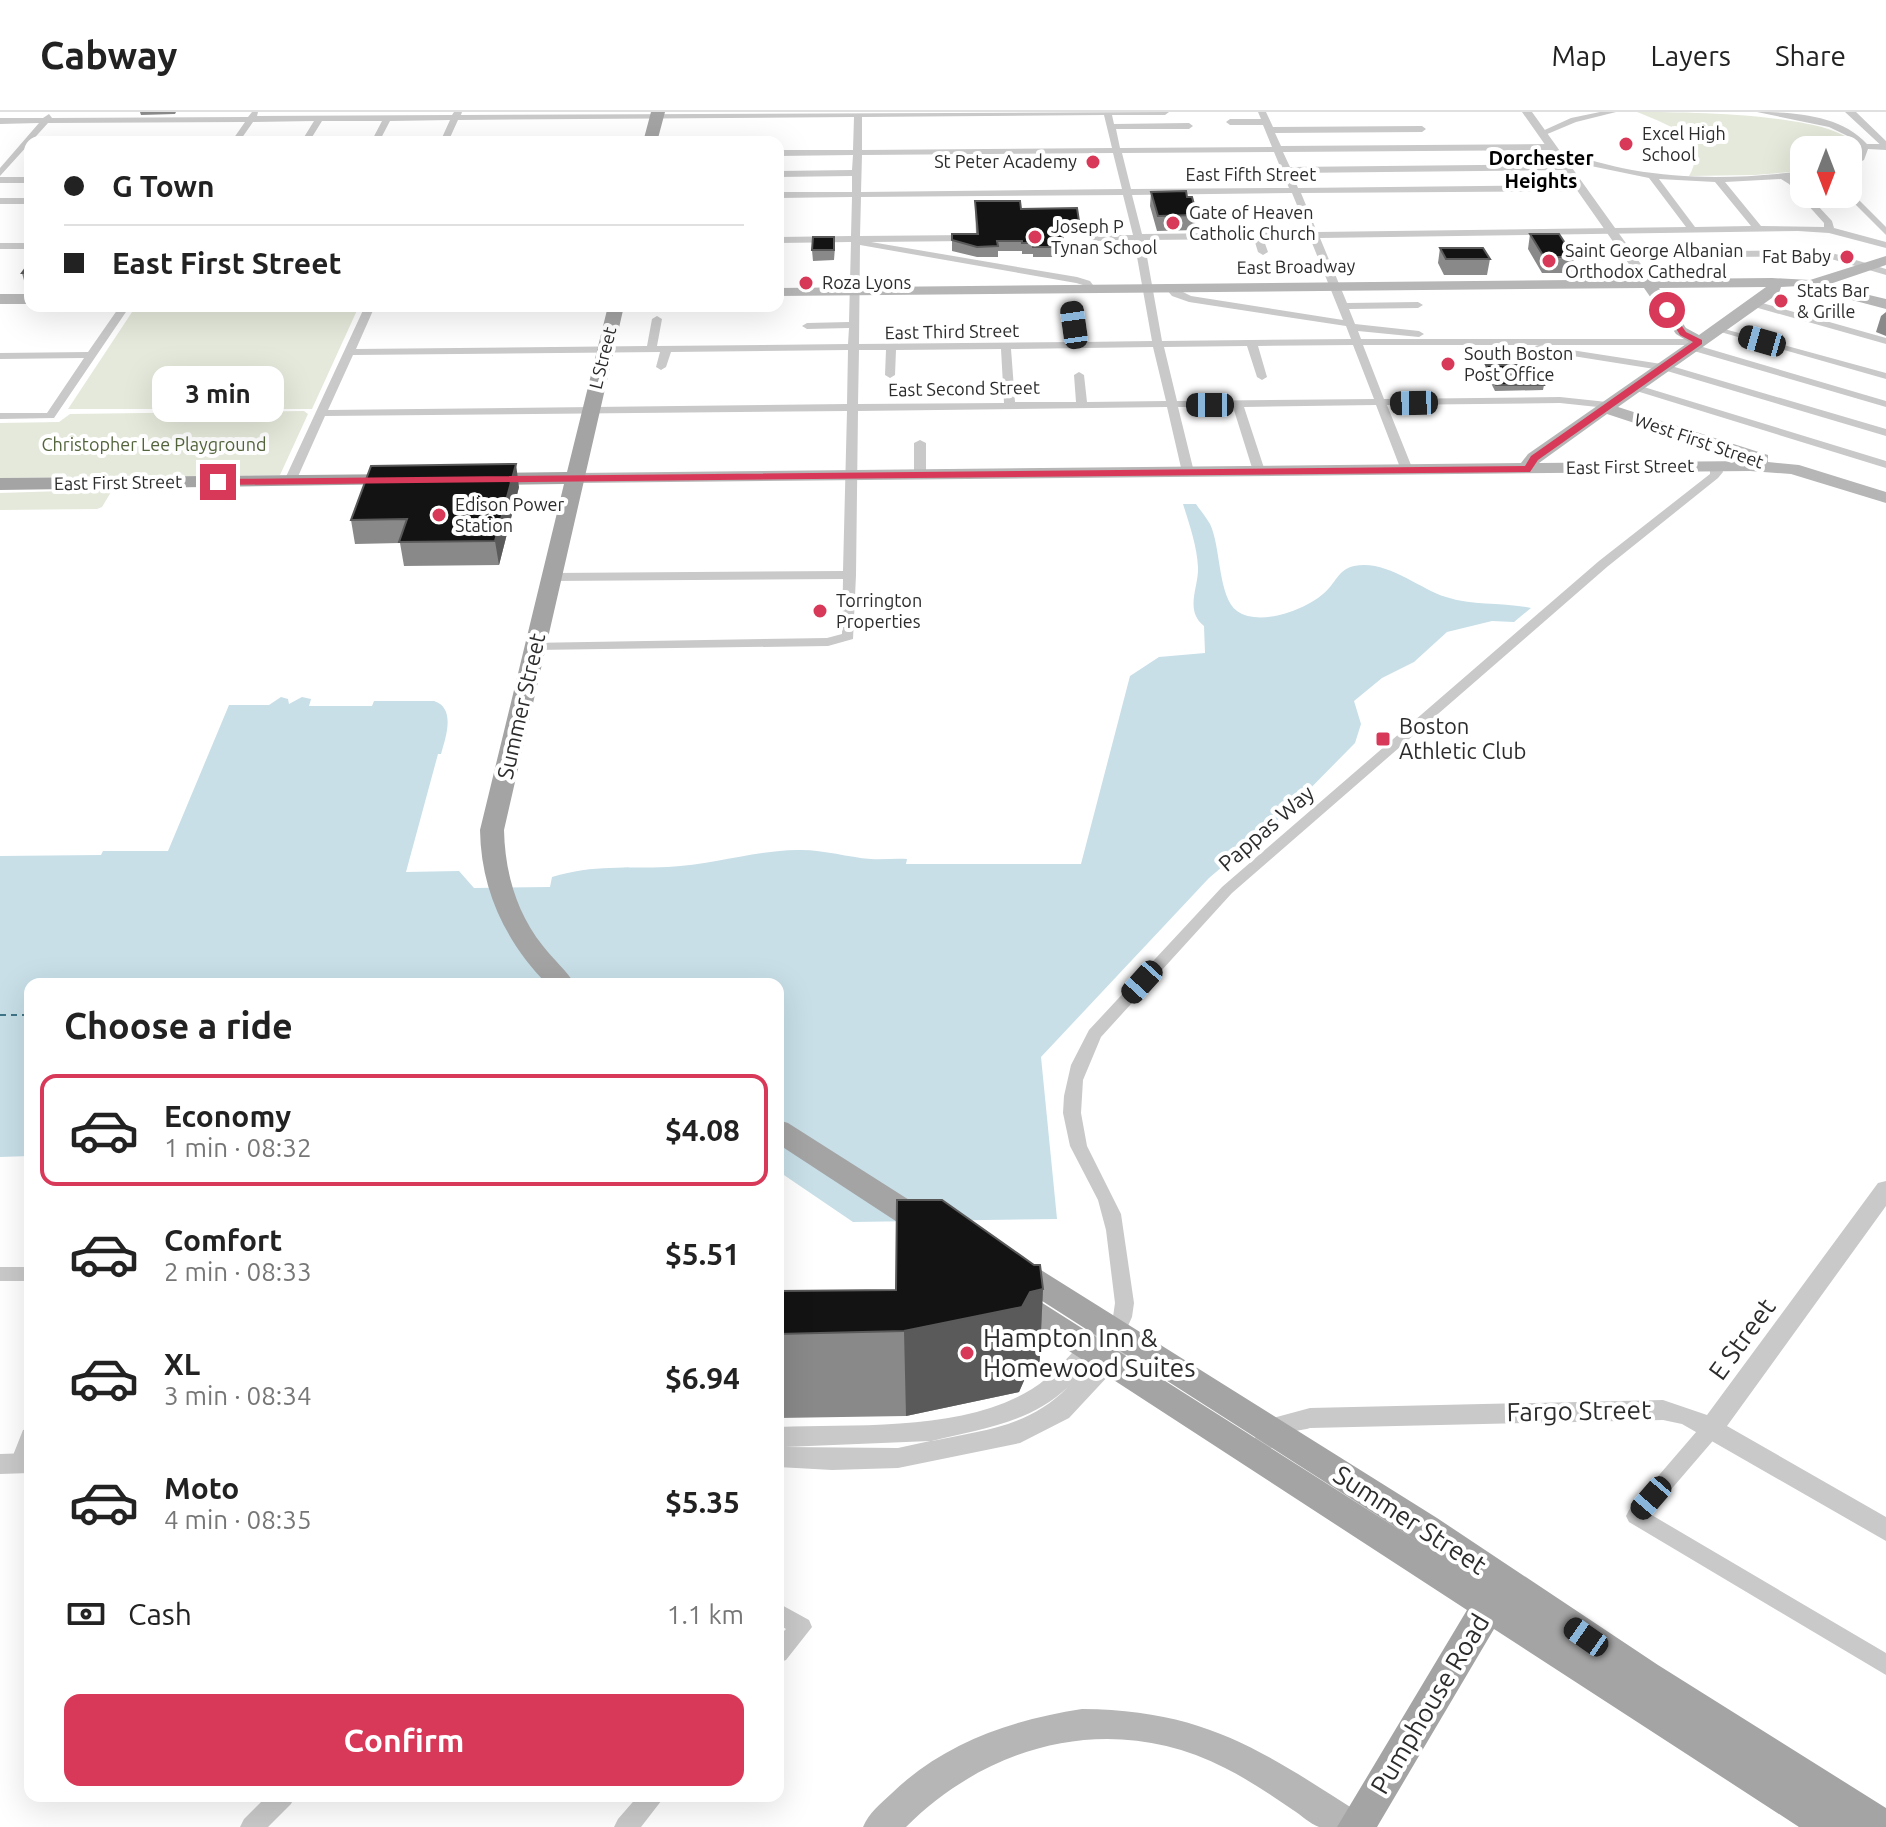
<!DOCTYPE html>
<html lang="en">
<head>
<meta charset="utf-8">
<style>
	body { margin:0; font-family:Ubuntu,sans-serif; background:#f6f6f6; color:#222; height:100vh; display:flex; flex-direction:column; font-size:30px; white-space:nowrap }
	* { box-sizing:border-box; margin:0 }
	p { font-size:26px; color:#767676 }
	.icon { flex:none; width:44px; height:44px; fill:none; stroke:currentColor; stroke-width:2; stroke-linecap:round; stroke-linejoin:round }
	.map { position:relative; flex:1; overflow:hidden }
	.details { position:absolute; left:24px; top:866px; width:760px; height:824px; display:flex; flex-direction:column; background:#fff; border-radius:16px; box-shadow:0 8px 32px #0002 }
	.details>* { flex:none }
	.top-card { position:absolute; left:24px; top:24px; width:760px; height:176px; border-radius:16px; box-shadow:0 8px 32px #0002; display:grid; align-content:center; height:176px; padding:0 40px; background:#fff }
	.needle { width:52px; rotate:180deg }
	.buttons { position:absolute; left:1790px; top:24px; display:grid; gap:16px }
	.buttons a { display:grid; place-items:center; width:72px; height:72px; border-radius:16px; background:#fff; box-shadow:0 8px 32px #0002; font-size:40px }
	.end { position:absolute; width:36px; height:36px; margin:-18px; border:10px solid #d93958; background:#fff; box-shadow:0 0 0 4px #fff }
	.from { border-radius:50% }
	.bubble { position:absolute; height:56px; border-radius:16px; background:#fff; box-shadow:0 8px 32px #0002; font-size:26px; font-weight:700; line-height:56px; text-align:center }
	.car { position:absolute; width:24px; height:48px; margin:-24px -12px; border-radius:10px; box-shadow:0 0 6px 2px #0007; background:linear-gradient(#222 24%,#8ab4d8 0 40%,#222 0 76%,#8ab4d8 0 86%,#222 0) }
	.top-card b { display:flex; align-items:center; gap:28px; height:76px; font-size:30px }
	.top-card b+b { border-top:2px solid #e0e0e0 }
	.top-card i { width:20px; height:20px; background:#222 }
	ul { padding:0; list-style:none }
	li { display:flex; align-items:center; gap:24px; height:112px; margin:0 16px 12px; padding:0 24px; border:4px solid transparent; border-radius:16px }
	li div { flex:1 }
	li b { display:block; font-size:30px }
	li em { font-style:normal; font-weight:700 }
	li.active { border-color:#d93958 }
	li>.icon { width:72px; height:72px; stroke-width:1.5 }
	h2 { padding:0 40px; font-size:36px; line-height:96px }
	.pay { display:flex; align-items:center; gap:20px; height:88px; padding:0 40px; font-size:30px }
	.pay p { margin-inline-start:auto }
	.action { display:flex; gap:16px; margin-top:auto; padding:16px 40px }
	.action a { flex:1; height:92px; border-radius:16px; background:#d93958; color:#fff; font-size:32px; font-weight:700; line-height:92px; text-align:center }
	header { display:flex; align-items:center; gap:48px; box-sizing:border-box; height:112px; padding:0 40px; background:#fff; border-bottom:2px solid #e0e0e0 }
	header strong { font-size:38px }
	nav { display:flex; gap:44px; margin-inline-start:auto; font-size:28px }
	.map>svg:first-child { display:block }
	.green { fill:#e4e9db }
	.water { fill:#c8dfe8 }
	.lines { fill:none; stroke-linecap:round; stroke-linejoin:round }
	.ferry { stroke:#407588; stroke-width:2; stroke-dasharray:6 5; stroke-linecap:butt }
	.minor { fill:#c9c9c9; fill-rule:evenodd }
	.tertiary { fill:#c9c9c9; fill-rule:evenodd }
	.secondary { fill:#b6b6b6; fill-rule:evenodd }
	.primary { fill:#a4a4a4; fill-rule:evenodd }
	.wall { fill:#898989 }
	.shaded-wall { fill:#5a5a5a }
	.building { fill:#131313; stroke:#5a5a5a; stroke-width:2 }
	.route { fill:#d93958 }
	.poi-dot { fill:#d93958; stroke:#fff; stroke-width:3 }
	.labels { text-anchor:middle; stroke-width:8; stroke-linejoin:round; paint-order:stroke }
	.far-poi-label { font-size:18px; fill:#2c2c2c; stroke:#fff; text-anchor:start }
	.far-street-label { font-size:18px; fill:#2c2c2c; stroke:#fff }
	.far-park-label { font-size:18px; fill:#54653d; stroke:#fff }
	.far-neighbourhood-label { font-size:20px; font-weight:bold; fill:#000; stroke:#fff }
	.street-label { font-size:22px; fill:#2c2c2c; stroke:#fff }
	.poi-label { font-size:22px; fill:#2c2c2c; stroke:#fff; text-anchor:start }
	.near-poi-label { font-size:26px; fill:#2c2c2c; stroke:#fff; text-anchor:start }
	.near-street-label { font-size:26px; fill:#2c2c2c; stroke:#fff }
</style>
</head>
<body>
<header>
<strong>Cabway</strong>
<nav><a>Map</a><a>Layers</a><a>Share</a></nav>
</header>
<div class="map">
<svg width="1886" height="1715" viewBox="0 0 1886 1715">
	<rect width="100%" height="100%" fill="#fff"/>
	<!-- green -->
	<path class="green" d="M1637,0c36,0 210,0 220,37l-9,10v-9h-44v21l-49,4 -66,1c22,-38 -23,-52 -52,-64z
		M136,194h223l-47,103h-244z
		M304,299l4,3 -28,61 -280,3v-55l59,-1 11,-8z
		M95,378l16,2 -9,15 -5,2 -97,1v-17z"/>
	<!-- water -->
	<path class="water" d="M1183,392h13c4,6 10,13 14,20 11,23 8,73 27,87 22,16 68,-1 86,-17 12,-9 15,-25 31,-28 32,-7 64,22 92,31 27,9 57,5 85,11l-17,14 -22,-1 -45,11 -33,30 -32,16 -28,23 7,23 -6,19 -67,68 -79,67 -168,179 16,162 -204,3 -75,-51v-187h-748v172l-30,1v-301l101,-1 2,-4h65l61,-146h40l12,-8 7,2 1,5 13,-7 9,2 -2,7h63l2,-5h60c22,7 12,36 7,53h-3l-32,118 53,-1 15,17 76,-1 2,-10c43,-13 73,-8 116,-10 44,-2 84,-16 129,-17 25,-1 49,7 74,9 12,1 24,-1 36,0l-1,5h175l49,-188 29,-19 46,-4 -1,-27c-20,-16 -5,-39 -6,-59 -1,-21 -9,-44 -15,-63z"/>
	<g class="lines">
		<!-- ferry -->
		<path class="ferry" d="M0,903h30"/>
		<!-- minor -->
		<path class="minor" d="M252,0h6l-1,4 195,-1 2,-3h8l-1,3 708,-3 -4,3h-53l2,9 75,-1 4,3 -4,3h-73l4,19 152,-1 -9,-22h-33l-4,-3 4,-3h31l-3,-7h8l7,15 149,-1 4,3 -4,3 -147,1 6,13 270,-2 4,3 -4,3 -268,2 7,15 276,-3 4,3 -4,3 -274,3 6,15 283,-3 5,3 -5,3 -280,2 16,39 369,-5 -37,-49 -92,-19v-4l3,-1c25,3 48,12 72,16 57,10 115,8 172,1v6l-12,1 40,43 2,7 52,14v6l-57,-15 -31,-2 -478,7 27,65 71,-1 5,3 -5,3 -69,1 6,15 64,7 5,3 -5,3 -61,-6 3,8h338l5,3 -8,3 190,56v6l-199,-58v-4h-324l21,54 176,-2 47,5 5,3 -5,3 -47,-5 -173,2 26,65 -6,3 -6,-3 -25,-65 -132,2 21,64 -6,3 -6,-3 -20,-64h-55l16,65 -6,3 -6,-3 -15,-65 -309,4 -2,164 -3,64 -25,7 -294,4 -5,-1v-6l298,-5 15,-4 1,-55 -292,2 -6,-4 6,-4 292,-2 4,-160 -522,5 -29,65 -10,2 -2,-2 81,-175h10l-19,43 291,-3 5,-27 5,-3 5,3 -5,27 191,-2 1,-16 -42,1 -5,-3 5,-3 42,-1 2,-80 -73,1v-6l73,-1 1,-39 -74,1v-6h74v-16l-74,1v-6l74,-1 1,-15 -75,1v-6h75l1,-33 -396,3 -10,22h-8l10,-22 -60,1 -11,21h-8l11,-21h-60l-13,21h-8l13,-21 -61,1 -14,20h-8l14,-20 -197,1 -48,53v-8l39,-45 -39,1v-6h43l6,-4 3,4 196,-1zM1104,3l8,33 -250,2v-33zM1274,40l15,36 -158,1 -9,-36zM1113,41l9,36 -261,3 1,-37zM1659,67l56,3 36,44 -56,1zM1781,67l8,5 35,39v4l-63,-1 -36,-44zM1292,81l16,39 -166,2 -10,-39zM1123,83l10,40h-39l-5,3 5,3 40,-1 18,101 -70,1 -5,-33 -5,-3 -5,3 4,33 -212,2 1,-99 216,38 7,2 8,7 5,-3 -6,-8 -13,-4 -206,-35 99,-1 5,-3 -5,-3 -110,1 1,-39zM1263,126h47l33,82 -152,-24 -20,-10 -5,3 6,7 17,6 157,24 5,13 -189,2 -18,-101 110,-1 4,13 5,3 5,-3zM1353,233l21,54 -197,2 -13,-54 83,-1 10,31 5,3 5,-3 -9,-31zM1153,235l13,54 -79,1 -3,-27 -5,-3 -5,3 2,27h-61l-4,-53zM1001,237l3,54 -146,1 1,-54h27l-1,25 5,3 5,-3 1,-25zM848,238l-1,54 -519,6 25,-55 307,-3 -4,15 5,3 5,-3 5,-15z
			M1600,0h16l-40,10 -31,13 -7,-2 33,-15z
			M1757,0c37,0 84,3 110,32h19v6l-18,-1 -4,11 -16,7v-6l9,-5 4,-10 -7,-7 -25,-12z
			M0,65h30v6h-30z
			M1848,77l38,38v8l-41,-41h3z
			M0,86h30v6h-30z
			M0,131h30v6h-30z
			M1822,138l64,19v6l-65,-19 -193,2 -5,-3 5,-3z
			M1755,189l131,37v6l-135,-38v-4z
			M120,194h10l-76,112 -54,1v-6h47l37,-55 -84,1v-6l88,-1z
			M1717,215l169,46v6l-169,-48z
			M1539,233l129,20 218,64v7l-219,-65 -132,-21v-4z
			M1634,272l252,77v7l-256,-79 -1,-2z
			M920,328l6,3v32l-6,3 -6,-3v-32z
			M1716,351l4,1 3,8 -5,6 -111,89 -375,326 -131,144 -18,43 -2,33 6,33 34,68 13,89 -2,14 -9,20 -7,2 -7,-2 -3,-5 7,-15 2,-14 -9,-73 -8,-30 -28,-54 -7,-33 1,-17 7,-31 18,-35 133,-143 377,-326 111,-87v-8z
			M0,1155h30v14h-30z
			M1710,1310l7,2 3,6 -3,6 -67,78 236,139v22l-257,-153 -3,-6 3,-6 74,-86z
			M30,1316v35l-3,6 -7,2 -7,-2 -3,-6 13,-33z
			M778,1491l31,17 3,7 -26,33 -8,3v-26l8,-8 -8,-5z
			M267,1684h28l-4,8 -23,23h-28l4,-8z
			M638,1684h27l-24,31h-27l4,-8z"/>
		<!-- tertiary -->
		<path class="tertiary" d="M1522,0h10l121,169v6h-8z
			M1845,0h11l30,29v9z
			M1886,1069v25l-159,220 159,91v24l-204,-117 -19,-4 -353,8c-6,2 -15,2 -20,5 -14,8 -16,21 -34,15l-4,-7 21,-23 37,-10 353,-8 44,15 171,-232z
			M1099,1220l9,2 1,10 15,1 3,7 -3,7 -55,59 -49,25 -122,25 -66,2 -54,-3v-40c79,-3 185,5 254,-38 21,-13 40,-37 58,-55zM1068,1275c-39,40 -84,43 -136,54 49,-12 98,-18 136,-54zM930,1329l-32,7 -113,-1z
			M30,1341v20l-30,1v-20z"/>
		<!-- secondary -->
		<path class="secondary" d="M1886,144v9l-59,20 59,14v10l-87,-23 -18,1 -2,6 -161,114 150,48v7l31,3 87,27v11l-95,-29 -41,-3 -1175,12 -9,-5 9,-5 946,-10 7,-9 161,-112 -13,-8 -32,-46 -866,8v-8l994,-10 38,2zM1766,175l-67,48 -13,-7 -27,-40zM1607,302l143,47 -211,2z
			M0,182h30v10h-30z
			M1082,1597c124,1 180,42 281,106l5,12c-14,0 -36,0 -49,0 -9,-3 -18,-12 -26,-17 -22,-15 -44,-30 -68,-42 -111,-57 -234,-26 -319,59h-43c6,-14 17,-23 28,-33 52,-51 120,-74 191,-85z"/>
		<!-- primary -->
		<path class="primary" d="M651,0h14l-8,30h-14z
			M608,194h16l-120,524c1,42 12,82 39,116 10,13 23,24 32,38h-28c-42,-43 -66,-94 -67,-154l84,-346 -81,1 -9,-6 9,-6 84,-1z
			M400,362l7,2 2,4 -2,4 -407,6v-12z
			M778,1008l10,3 148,94 4,8 -4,8 -11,3 -11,-3 -136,-89z
			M1014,1145l11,3 412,258 221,147 228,143v19h-87l-305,-198 -117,198h-40l130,-217 -464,-302 -4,-8 4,-8 11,-4 11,4 400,254 -422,-270 -4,-8 4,-8z"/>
	</g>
	<!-- wall -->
	<path class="wall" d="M140,0h36l-1,2 -34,1z
		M1151,80l36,5 10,18 -1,15 -39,1 -7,-25z
		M975,89l46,8 58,12v10l-17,2 1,17h-9v7h-21v-3h-11v-3h-24v6h-21l-25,-6v-17h24z
		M1530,122l44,23 -3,16h-29l-14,-24z
		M835,135l-1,13 -21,1 -1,-11z
		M1440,136l50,11 -3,16h-43l-6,-12z
		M30,147v29h-4l-4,-15 8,-10z
		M1886,200v24l-10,-4 5,-16z
		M1486,253l58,20 -1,5 -48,1 -10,-20z
		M519,375l-20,78 -95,1 -4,-23 -45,1 -4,-24z
		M1043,1177l-4,85 -13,2 -7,16 -113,24 -128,2v-127z"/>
	<!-- shaded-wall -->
	<path class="shaded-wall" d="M1079,109v10l-19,2v-10z
		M516,352l3,23 -20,78 -4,-24z
		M1043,1177l-4,85 -13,2 -7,16 -113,24 -2,-85 126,-39z"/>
	<!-- building -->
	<path class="building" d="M1186,79l1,6h5l5,18 -39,1 -7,-24z
		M975,89h45l1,8 56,-1 2,13 -19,2 3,17h-10l2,7h-22v-4h-11v-2h-25l1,5 -21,1 -25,-7v-6h26z
		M1530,122h29l15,23h-30z
		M813,125h21v13h-22z
		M1440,136h43l7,11h-44z
		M30,150v11h-8z
		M1486,253h47l11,20h-48z
		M516,352l-21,77 -96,1 8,-23 -56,1 20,-54z
		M897,1088h45l92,65h6l3,24 -13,3 -8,15 -118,24 -126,3v-43l118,-1z"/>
	<!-- route -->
	<path class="route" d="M1664,197h6l16,23 16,8v4l-164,116 -8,12 -1312,13 -5,-3 5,-3 1307,-13 6,-10 162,-114 -13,-7z"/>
	<!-- markers -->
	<g class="poi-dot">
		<circle cx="1626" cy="32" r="8"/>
		<circle cx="1093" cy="50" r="8"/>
		<circle cx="1173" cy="111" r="8"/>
		<circle cx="1035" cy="125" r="8"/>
		<circle cx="1847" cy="145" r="8"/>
		<circle cx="1549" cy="149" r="8"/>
		<circle cx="806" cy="171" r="8"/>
		<circle cx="1781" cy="189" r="8"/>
		<circle cx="1448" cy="252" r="8"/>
		<circle cx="439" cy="403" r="8"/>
		<circle cx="820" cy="499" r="8"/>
		<rect x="1375" y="619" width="16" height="16" rx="4"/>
		<circle cx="967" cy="1241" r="8"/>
	</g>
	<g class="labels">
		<!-- far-poi labels -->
		<g class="far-poi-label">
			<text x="1642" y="28">Excel High<tspan x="1642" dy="21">School</tspan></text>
			<text x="1077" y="56" text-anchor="end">St Peter Academy</text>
			<text x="1189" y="107">Gate of Heaven<tspan x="1189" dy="21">Catholic Church</tspan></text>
			<text x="1051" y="121">Joseph P<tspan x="1051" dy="21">Tynan School</tspan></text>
			<text x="1565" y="145">Saint George Albanian<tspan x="1565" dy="21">Orthodox Cathedral</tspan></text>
			<text x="1831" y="151" text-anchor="end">Fat Baby</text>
			<text x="822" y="177">Roza Lyons</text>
			<text x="1797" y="185">Stats Bar<tspan x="1797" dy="21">&amp; Grille</tspan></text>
			<text x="1464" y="248">South Boston<tspan x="1464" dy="21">Post Office</tspan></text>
			<text x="455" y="399">Edison Power<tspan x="455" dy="21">Station</tspan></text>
			<text x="836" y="495">Torrington<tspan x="836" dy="21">Properties</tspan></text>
		</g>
		<!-- far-street labels -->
		<g class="far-street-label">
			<text x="1251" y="69">East Fifth Street</text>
			<text transform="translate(1296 155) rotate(-1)" y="6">East Broadway</text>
			<text transform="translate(952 220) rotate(-1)" y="6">East Third Street</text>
			<text transform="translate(603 246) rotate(-76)" y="6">L Street</text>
			<text transform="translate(964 277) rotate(-1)" y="6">East Second Street</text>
			<text transform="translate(1699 329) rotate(19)" y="6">West First Street</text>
			<text transform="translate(1630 355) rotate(-1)" y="6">East First Street</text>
			<text transform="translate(118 371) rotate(-1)" y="6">East First Street</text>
		</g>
		<!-- far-park labels -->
		<g class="far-park-label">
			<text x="154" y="339">Christopher Lee Playground</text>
		</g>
		<!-- far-neighbourhood labels -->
		<g class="far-neighbourhood-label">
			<text x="1541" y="53">Dorchester<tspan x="1541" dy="23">Heights</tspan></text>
		</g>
		<!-- street labels -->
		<g class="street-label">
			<text transform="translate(521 594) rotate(-77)" y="8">Summer Street</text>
			<text transform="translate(1266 716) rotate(-41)" y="8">Pappas Way</text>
		</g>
		<!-- poi labels -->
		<g class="poi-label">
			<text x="1399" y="622">Boston<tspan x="1399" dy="25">Athletic Club</tspan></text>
		</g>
		<!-- near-poi labels -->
		<g class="near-poi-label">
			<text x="983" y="1235">Hampton Inn &amp;<tspan x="983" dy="30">Homewood Suites</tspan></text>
		</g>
		<!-- near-street labels -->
		<g class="near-street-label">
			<text transform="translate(1742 1227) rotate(-54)" y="9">E Street</text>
			<text transform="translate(1579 1299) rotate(-1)" y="9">Fargo Street</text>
			<text transform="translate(1410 1408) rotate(33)" y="9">Summer Street</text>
			<text transform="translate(1430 1592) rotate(-59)" y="9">Pumphouse Road</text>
		</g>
	</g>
</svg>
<div class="buttons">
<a><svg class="needle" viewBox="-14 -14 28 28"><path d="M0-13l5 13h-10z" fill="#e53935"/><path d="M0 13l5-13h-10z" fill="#767676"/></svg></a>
</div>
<i class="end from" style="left:1667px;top:198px"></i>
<i class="end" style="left:218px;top:370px"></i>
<div class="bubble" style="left:152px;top:254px;width:132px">3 min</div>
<i class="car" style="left:1074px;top:213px;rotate:352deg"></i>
<i class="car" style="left:1762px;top:229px;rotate:286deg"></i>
<i class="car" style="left:1414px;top:291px;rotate:269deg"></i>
<i class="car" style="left:1210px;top:293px;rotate:270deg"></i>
<i class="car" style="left:1142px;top:870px;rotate:222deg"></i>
<i class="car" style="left:1651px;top:1386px;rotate:221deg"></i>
<i class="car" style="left:1586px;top:1525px;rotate:305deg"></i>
<div class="top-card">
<b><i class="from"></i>G Town</b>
<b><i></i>East First Street</b>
</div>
<section class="details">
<h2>Choose a ride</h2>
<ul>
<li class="active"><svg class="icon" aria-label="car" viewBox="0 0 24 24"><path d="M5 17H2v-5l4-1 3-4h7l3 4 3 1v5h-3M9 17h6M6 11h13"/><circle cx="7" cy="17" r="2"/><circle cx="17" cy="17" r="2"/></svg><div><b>Economy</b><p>1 min · 08:32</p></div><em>$4.08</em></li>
<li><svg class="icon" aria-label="car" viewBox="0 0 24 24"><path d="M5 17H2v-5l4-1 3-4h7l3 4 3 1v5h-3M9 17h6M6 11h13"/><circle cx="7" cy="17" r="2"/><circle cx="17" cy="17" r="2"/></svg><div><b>Comfort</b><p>2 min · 08:33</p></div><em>$5.51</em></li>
<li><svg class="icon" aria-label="car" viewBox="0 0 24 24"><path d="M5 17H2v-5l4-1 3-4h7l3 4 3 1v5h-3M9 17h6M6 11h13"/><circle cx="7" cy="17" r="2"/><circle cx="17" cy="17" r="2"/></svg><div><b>XL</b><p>3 min · 08:34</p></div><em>$6.94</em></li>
<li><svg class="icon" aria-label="car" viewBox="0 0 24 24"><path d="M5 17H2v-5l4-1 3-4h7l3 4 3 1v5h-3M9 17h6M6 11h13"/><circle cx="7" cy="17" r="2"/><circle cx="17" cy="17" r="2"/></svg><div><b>Moto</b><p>4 min · 08:35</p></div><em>$5.35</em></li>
</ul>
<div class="pay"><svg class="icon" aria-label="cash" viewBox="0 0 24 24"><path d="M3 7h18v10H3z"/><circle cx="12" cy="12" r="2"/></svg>Cash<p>1.1 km</p></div>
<div class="action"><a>Confirm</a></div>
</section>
</div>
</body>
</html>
